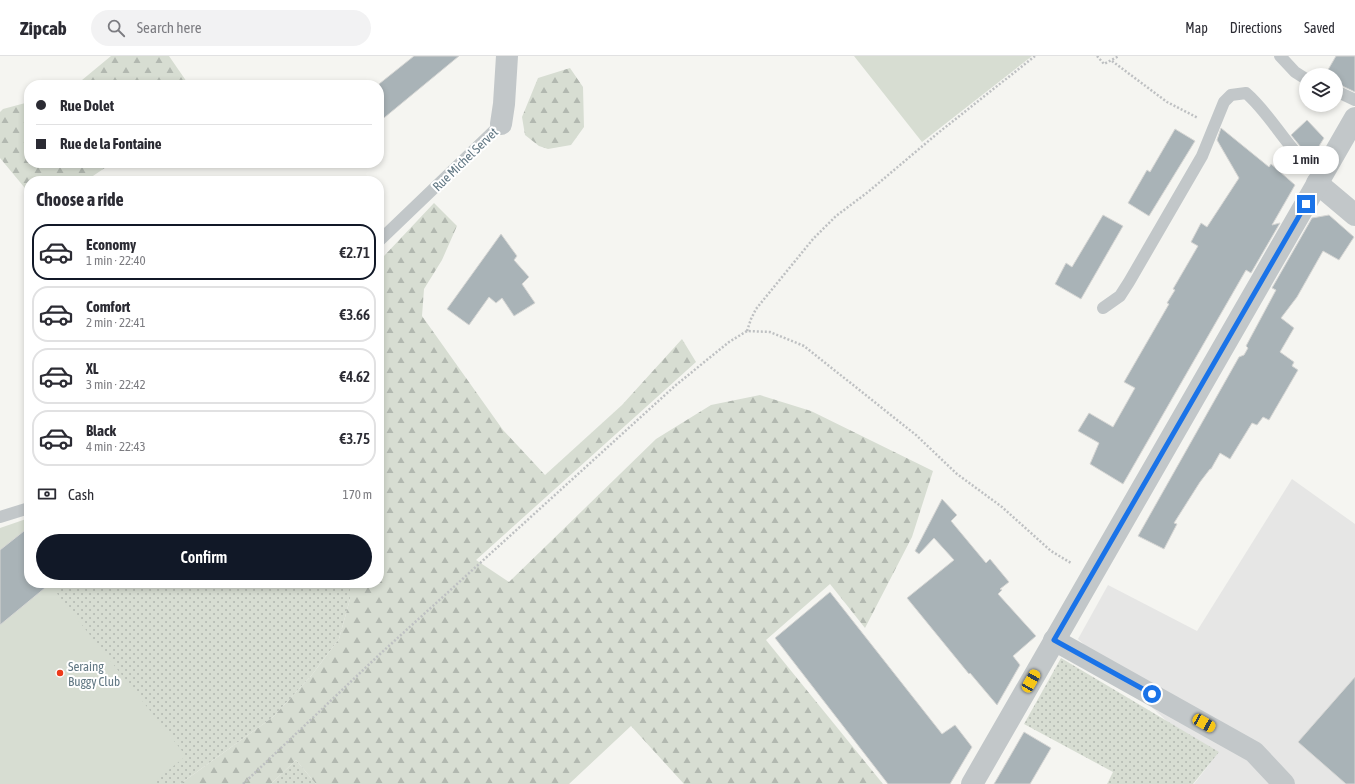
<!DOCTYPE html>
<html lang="en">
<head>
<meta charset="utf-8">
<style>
	body { margin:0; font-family:"Asap Condensed",sans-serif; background:#f2f2f3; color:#2b2b33; height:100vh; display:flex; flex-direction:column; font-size:15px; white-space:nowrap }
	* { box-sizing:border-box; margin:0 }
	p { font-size:13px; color:#7c7c81 }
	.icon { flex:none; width:22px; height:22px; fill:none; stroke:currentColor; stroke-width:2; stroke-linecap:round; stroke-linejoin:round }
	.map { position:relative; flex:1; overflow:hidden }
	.panel { position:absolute; left:24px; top:120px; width:360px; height:412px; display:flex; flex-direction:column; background:#fff; border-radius:16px; box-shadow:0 2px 6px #0003 }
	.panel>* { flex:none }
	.top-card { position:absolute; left:24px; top:24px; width:360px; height:88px; border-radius:16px; box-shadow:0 2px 6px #0003; display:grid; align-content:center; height:88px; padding:0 12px; background:#fff }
	.buttons { position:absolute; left:1299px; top:12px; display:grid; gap:8px }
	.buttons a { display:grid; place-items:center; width:44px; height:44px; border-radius:50%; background:#fff; box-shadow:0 2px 6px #0003; font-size:20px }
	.end { position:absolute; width:18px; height:18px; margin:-9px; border:5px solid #1a73e8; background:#fff; box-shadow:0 0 0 2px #fff }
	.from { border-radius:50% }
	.bubble { position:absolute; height:28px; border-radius:14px; background:#fff; box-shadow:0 2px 6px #0003; font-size:13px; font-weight:600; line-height:28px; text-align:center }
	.car { position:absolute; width:12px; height:24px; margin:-12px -6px; border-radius:5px; box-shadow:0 0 3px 1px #0007; background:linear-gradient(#f5c518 24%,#345 0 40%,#f5c518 0 76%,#345 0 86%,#f5c518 0) }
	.top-card b { display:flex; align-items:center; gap:14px; height:38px; font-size:15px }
	.top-card b+b { border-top:1px solid #e1e1e2 }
	.top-card i { width:10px; height:10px; background:#2b2b33 }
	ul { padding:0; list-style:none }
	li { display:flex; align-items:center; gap:12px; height:56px; margin:0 8px 6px; padding:0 4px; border:2px solid #e1e1e2; border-radius:16px }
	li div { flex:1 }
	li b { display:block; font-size:15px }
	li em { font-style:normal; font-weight:600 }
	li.current { border-color:#111827 }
	li>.icon { width:36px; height:36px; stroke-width:1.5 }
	h2 { padding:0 12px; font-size:18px; line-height:48px }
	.pay { display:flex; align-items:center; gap:10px; height:44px; padding:0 12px; font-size:15px }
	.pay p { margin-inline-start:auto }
	.button { display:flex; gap:8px; margin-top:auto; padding:8px 12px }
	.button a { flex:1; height:46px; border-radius:24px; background:#111827; color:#fff; font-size:16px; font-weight:600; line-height:46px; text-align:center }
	header { display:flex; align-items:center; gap:24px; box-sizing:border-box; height:56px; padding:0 20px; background:#fff; border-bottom:1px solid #e1e1e2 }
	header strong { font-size:19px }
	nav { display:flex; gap:22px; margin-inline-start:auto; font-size:14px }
	.search { width:280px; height:36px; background:#f2f2f3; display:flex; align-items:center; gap:10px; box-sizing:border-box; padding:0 14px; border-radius:22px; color:#7c7c81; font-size:15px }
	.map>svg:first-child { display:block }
	.built { fill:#e6e6e5 }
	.grass { fill:url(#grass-dots) }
	.forest { fill:url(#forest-firs) }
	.garden { fill:#d7ddd2 }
	.building { fill:#a9b3b7; stroke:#d6d6d4 }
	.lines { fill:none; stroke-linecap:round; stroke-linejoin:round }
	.path { stroke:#bec0c2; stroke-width:2.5; stroke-dasharray:2 2; stroke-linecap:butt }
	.service { stroke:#c2c7c9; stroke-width:12 }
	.minor { stroke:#c2c7c9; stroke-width:22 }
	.tertiary { stroke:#c2c7c9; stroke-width:22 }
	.route { stroke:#1a73e8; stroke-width:5 }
	.poi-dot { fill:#ed3919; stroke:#fff; stroke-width:1.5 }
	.labels { text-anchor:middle; stroke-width:4; stroke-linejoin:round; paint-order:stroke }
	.street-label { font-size:13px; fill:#627884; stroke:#fff }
	.poi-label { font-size:13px; fill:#627884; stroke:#fff; text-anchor:start }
</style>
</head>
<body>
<header>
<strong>Zipcab</strong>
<div class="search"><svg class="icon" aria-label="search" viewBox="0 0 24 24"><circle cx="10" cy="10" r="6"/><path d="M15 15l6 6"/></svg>Search here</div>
<nav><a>Map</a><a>Directions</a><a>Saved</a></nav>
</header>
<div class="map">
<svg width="1355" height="728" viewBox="0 0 1355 728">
	<defs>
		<pattern id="grass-dots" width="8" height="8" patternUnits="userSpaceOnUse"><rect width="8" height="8" fill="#d7ddd2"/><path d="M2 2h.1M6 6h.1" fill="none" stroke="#b2b8b0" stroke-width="1.8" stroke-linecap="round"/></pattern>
		<pattern id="forest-firs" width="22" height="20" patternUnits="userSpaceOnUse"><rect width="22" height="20" fill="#d7ddd2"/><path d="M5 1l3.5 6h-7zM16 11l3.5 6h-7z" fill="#b2b8b0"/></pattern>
	</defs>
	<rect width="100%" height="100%" fill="#f5f5f1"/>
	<!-- built -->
	<path class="built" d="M1292,423l63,45v260h-161l17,-22 -133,-123 30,-54 89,46z"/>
	<!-- grass -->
	<path class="grass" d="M51,527h299v16l-11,40 -28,37 -38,41 -93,67h-180v-159z
		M1061,602l158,94 -26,32h-86l6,-12 -89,-48z
		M296,704l20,24h-45z"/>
	<!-- forest -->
	<path class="forest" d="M111,0h58l20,29h-113z
		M570,12l13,19 1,40 -13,18 -23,4 -9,-3 -14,-11 -3,-18 16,-39z
		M29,46v61h83l-22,15v3h-61v12l-29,-35v-46l3,-3z
		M434,147l23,23 -15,34 -18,29 -2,27 81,114 42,45 77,-70 60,-66 14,23 -220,198 33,22 147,-143 55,-34 49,-10 51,16 122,60 -21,66 -47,91 -35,-44 -64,56 117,144h-199l-53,-58 -62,58h-253l-20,-24 -25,24h-91l93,-67 38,-41 28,-37 11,-40v-16h29v-327h5z"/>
	<!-- garden -->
	<path class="garden" d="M854,0h178l-110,86z
		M29,462v65h35l-9,8 131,165 -35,28h-151v-256z"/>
	<!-- building -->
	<path class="building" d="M414,0h45l-80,66v-38z
		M1336,0h19v36l-19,-9v-8h-11z
		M1307,64l17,18 -11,18 -13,-10 -9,-11z
		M1221,72l48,39 2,-3 24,21 -23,40 8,-2 -29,50 -5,-3 -123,214 -33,-20 9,-21 -21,-12 11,-18 24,14 22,-39 -11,-6 45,-78 -2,-1 8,-13 -2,-1 25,-43 -7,-4 10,-19 6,4 32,-49 -22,-38z
		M1175,73l20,12 -46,75 -21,-13 19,-33 3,2z
		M1103,159l20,11 -42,73 -26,-15 11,-21 6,4z
		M1329,159l25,22 -15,23 -16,-9 -26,46 -16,21 13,10 -14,24 14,10 -2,4 6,4 -29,50 -6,-3 -6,8 -5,-2 -22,36 -10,-6 -9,16h-1l-10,13 -26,41 3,1 -13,25 -26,-13 101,-179 5,-2 4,-7 -2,-2 30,-56 -4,-2 40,-70z
		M501,178l16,22 -3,4 15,17 -7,7 13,19 -21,13 -12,-18 -6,5 -7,-6 -20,28 -22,-16z
		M942,443l15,16 -6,6 35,42 4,-4 19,23 -9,7 2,1 -4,4 38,42 -23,20 7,9 -23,40 -27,-32 -1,1 -62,-76 47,-38 -20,-22 -15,16 -4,-3z
		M29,471v56h22l-51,42v-75z
		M830,536l112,142 13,-9 17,22 -22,37h-62l-113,-146z
		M1355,621v107h-9l-48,-42z
		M1024,676l27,16 -21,36h-36z"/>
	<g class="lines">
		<!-- path -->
		<path class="path" d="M1097,0l7,8 15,-8
			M1112,5l55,41 31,16
			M747,275l4,-12 5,-10 57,-70 23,-23 32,-24 70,-59 97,-77
			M243,728l137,-130 296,-269 53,-43 18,-11 23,1 34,14 112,89 41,39 45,33 49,44 20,12"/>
		<!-- service -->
		<path class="service" d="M1280,0l15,16 11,7
			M1336,35l19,9
			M379,185l122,-117
			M1103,252l17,-12 9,-14 73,-126 22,-54 7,-7 15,-2c28,24 44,63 76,82
			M0,461l29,-9"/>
		<!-- minor -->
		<path class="minor" d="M501,68l3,-20 3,-48
			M1317,127l38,32
			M1054,584l200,112 30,32"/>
		<!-- tertiary -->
		<path class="tertiary" d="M972,728l383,-666"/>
	</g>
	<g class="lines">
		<!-- route -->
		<path class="route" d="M1152,638l-98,-54 252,-436"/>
	</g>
	<!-- markers -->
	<circle class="poi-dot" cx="60" cy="617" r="4"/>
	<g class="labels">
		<!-- street labels -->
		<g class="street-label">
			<text transform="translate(465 103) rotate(-44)" y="5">Rue Michel Servet</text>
		</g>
		<!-- poi labels -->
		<g class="poi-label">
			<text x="68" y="615">Seraing<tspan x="68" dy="15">Buggy Club</tspan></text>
		</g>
	</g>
</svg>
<div class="buttons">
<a><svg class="icon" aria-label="layers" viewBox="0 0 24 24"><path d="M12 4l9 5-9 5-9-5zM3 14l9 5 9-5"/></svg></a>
</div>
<i class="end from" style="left:1152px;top:638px"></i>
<i class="end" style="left:1306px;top:148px"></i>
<div class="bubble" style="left:1273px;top:90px;width:66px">1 min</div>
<i class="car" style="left:1031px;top:625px;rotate:30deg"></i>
<i class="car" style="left:1204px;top:667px;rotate:119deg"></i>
<div class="top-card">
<b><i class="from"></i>Rue Dolet</b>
<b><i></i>Rue de la Fontaine</b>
</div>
<section class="panel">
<h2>Choose a ride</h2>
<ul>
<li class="current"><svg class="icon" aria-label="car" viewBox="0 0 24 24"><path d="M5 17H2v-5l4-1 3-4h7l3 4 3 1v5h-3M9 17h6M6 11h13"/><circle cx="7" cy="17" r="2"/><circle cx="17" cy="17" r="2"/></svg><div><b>Economy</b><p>1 min · 22:40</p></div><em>€2.71</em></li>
<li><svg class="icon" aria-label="car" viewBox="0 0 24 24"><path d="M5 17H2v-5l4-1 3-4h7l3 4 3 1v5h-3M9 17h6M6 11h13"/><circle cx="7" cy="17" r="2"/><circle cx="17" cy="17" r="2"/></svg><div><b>Comfort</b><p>2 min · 22:41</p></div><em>€3.66</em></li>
<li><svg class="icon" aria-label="car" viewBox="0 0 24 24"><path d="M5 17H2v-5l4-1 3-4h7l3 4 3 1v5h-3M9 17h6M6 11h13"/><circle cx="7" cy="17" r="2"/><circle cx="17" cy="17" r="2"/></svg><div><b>XL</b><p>3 min · 22:42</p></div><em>€4.62</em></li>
<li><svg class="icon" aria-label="car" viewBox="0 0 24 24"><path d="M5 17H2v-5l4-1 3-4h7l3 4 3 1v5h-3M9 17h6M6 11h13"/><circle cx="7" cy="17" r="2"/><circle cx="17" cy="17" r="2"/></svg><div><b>Black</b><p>4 min · 22:43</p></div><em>€3.75</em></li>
</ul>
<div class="pay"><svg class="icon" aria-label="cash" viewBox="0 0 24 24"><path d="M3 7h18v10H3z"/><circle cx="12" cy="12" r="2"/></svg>Cash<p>170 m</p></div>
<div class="button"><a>Confirm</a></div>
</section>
</div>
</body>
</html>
